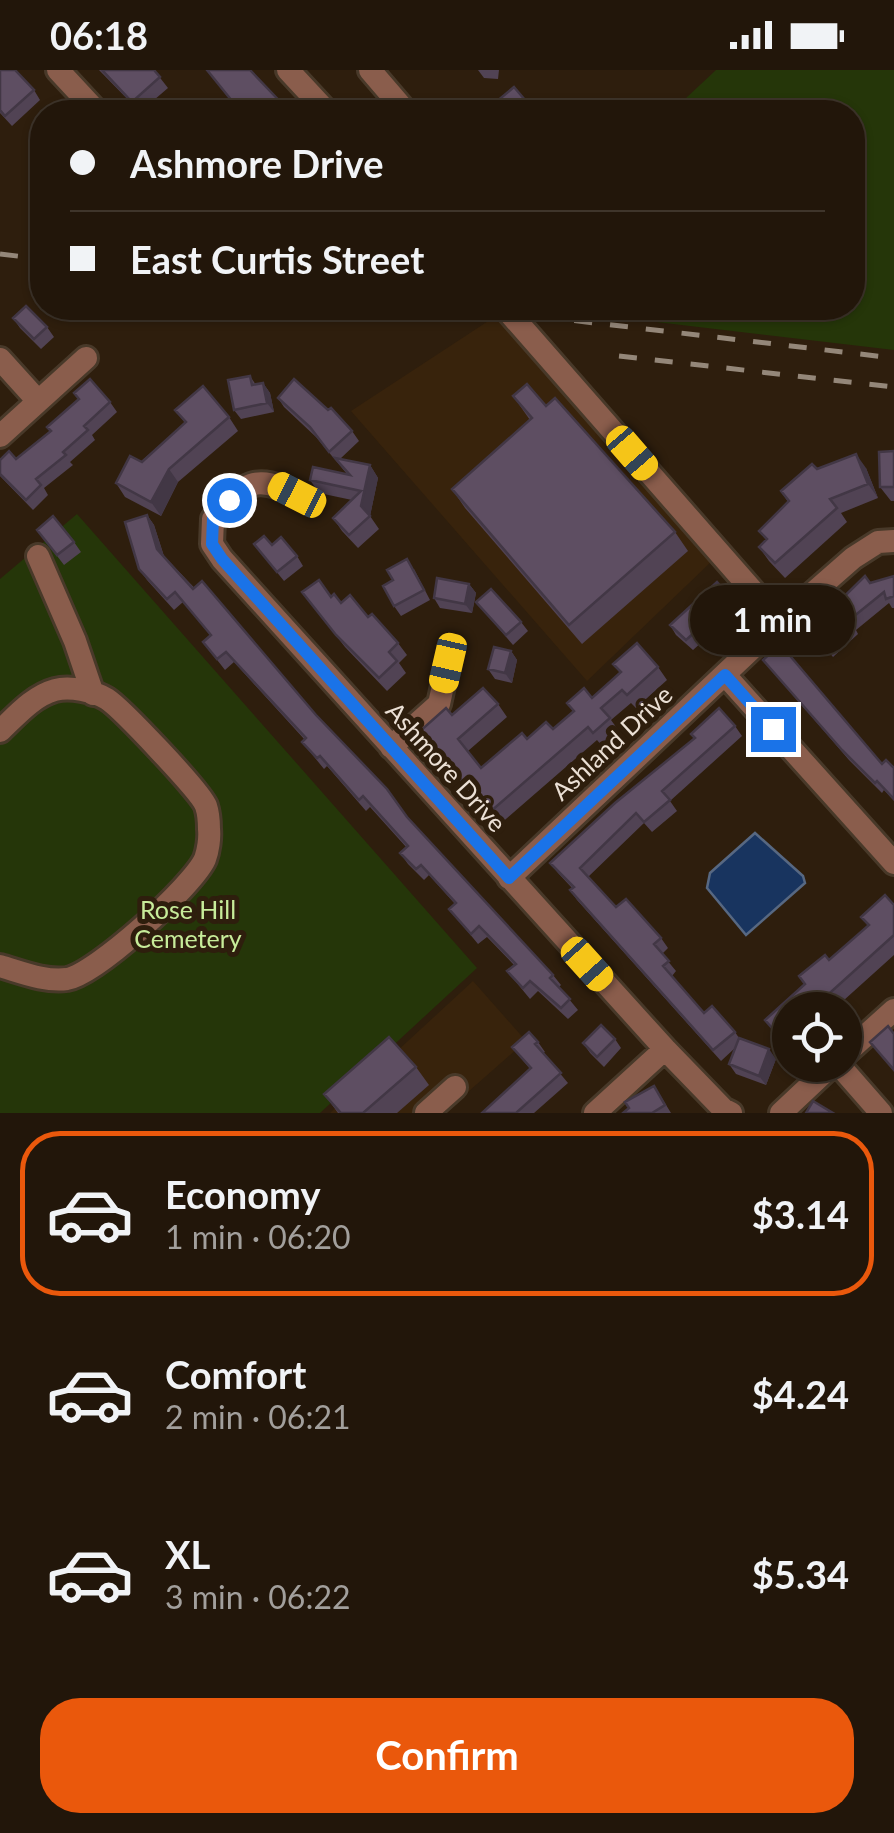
<!DOCTYPE html>
<html lang="en">
<head>
<meta charset="utf-8">
<style>
	body { margin:0; font-family:Lato,sans-serif; background:#2a1f13; color:#f1f3f6; height:100vh; display:flex; flex-direction:column; font-size:38px; white-space:nowrap }
	* { box-sizing:border-box; margin:0 }
	p { font-size:32px; color:#a29f9c }
	.icon { flex:none; width:55px; height:55px; fill:none; stroke:currentColor; stroke-width:2; stroke-linecap:round; stroke-linejoin:round }
	.map { position:relative; height:1043px; overflow:hidden }
	.sheet { display:flex; flex-direction:column; background:#22160a; flex:1 }
	.sheet>* { flex:none }
	.banner { position:absolute; left:30px; top:30px; width:835px; height:220px; border-radius:40px; box-shadow:0 2px 8px #0004,0 0 0 2px #3f352b; display:grid; align-content:center; height:220px; padding:0 40px; background:#22160a }
	.controls { position:absolute; left:772px; top:922px; display:grid; gap:20px }
	.controls a { display:grid; place-items:center; width:90px; height:90px; border-radius:50%; background:#22160a; box-shadow:0 2px 8px #0004,0 0 0 2px #3f352b; font-size:50px }
	.end { position:absolute; width:45px; height:45px; margin:-22px; border:12px solid #1a73e8; background:#fff; box-shadow:0 0 0 5px #fff }
	.from { border-radius:50% }
	.bubble { position:absolute; height:70px; border-radius:35px; background:#22160a; box-shadow:0 2px 8px #0004,0 0 0 2px #3f352b; font-size:32px; font-weight:700; line-height:70px; text-align:center }
	.car { position:absolute; width:30px; height:60px; margin:-30px -15px; border-radius:12px; box-shadow:0 0 8px 2px #0007; background:linear-gradient(#f5c518 24%,#345 0 40%,#f5c518 0 76%,#345 0 86%,#f5c518 0) }
	.banner b { display:flex; align-items:center; gap:35px; height:95px; font-size:38px }
	.banner b+b { border-top:2px solid #3f352b }
	.banner i { width:25px; height:25px; background:#f1f3f6 }
	ul { padding:18px 0 0; list-style:none }
	li { display:flex; align-items:center; gap:30px; height:165px; margin:0 20px 15px; padding:0 20px; border:5px solid transparent; border-radius:40px }
	li div { flex:1 }
	li b { display:block; font-size:38px }
	li em { font-style:normal; font-weight:700 }
	li.active { border-color:#ea580c }
	li>.icon { width:90px; height:90px; stroke-width:1.5 }
	.button { display:flex; gap:20px; margin-top:auto; padding:20px 40px }
	.button a { flex:1; height:115px; border-radius:40px; background:#ea580c; color:#fff; font-size:40px; font-weight:700; line-height:115px; text-align:center }
	.status { display:flex; justify-content:space-between; align-items:center; height:70px; padding:0 50px; background:#22160a; direction:ltr }
	.status svg { height:28px; fill:currentColor }
	.map>svg:first-child { display:block }
	.built { fill:#38230c }
	.green { fill:#253609 }
	.water { fill:#18345f; stroke:#576882; stroke-width:2.5 }
	.lines { fill:none; stroke-linecap:round; stroke-linejoin:round }
	.minor-casing { stroke:#483929; stroke-width:28 }
	.minor { stroke:#8a5d4c; stroke-width:22 }
	.rail { stroke:#948779; stroke-width:5; stroke-dasharray:18 18; stroke-linecap:butt }
	.wall { fill:#514354 }
	.shaded-wall { fill:#423745 }
	.building { fill:#5e4e62; stroke:#423745; stroke-width:2.5 }
	.route { stroke:#1a73e8; stroke-width:12 }
	.labels { text-anchor:middle; stroke-width:10; stroke-linejoin:round; paint-order:stroke }
	.street-label { font-size:25px; fill:#ebe0d5; stroke:#2e1e0d }
	.park-label { font-size:25px; fill:#c7ec9a; stroke:#2e1e0d }
</style>
</head>
<body>
<div class="status"><b>06:18</b><svg viewBox="0 0 49 12"><path d="M0 12V9h3v3zM5 12V6h3v6zM10 12V3h3v9zM15 12V0h3v12zM26 1h20v11H26zM47 4h2v5h-2z"/></svg></div>
<div class="map">
<svg width="894" height="1043" viewBox="0 0 894 1043">
	<rect width="100%" height="100%" fill="#2e1e0d"/>
	<!-- built -->
	<path class="built" d="M499,244l214,246 -126,121 -236,-270z
		M473,911l53,60 -82,72h-114z"/>
	<!-- green -->
	<path class="green" d="M716,0h178v280l-356,-42h314v-196h-181z
		M77,444l400,454 -157,145h-320v-534z"/>
	<!-- water -->
	<path class="water" d="M755,763l48,43 2,7 -59,52 -39,-47 3,-15z"/>
	<g class="lines">
		<defs>
			<path id="minor" d="M58,0l39,42
				M288,0l39,42
				M370,0l36,42
				M505,238l275,314
				M0,289l38,42
				M0,366l86,-78
				M297,425c-44,-23 -53,-11 -84,24l-1,25 10,15 443,490 58,60 8,4
				M38,486l37,85 18,53
				M725,605l169,188
				M0,661c16,-15 33,-35 55,-41 15,-4 39,1 52,9 14,9 94,93 99,107 2,6 3,17 3,23 1,9 -1,22 -4,30 -12,27 -109,115 -138,120 -22,3 -46,-7 -67,-13
				M391,677l48,-43 9,-41
				M509,808l271,-256 73,-64 25,-16 16,-1
				M845,984l49,-44
				M839,995l42,48
				M426,1043l29,-26
				M595,1043l70,-64
				M781,1043l51,-48"/>
		</defs>
		<!-- minor casing -->
		<use href="#minor" class="minor-casing"/>
		<!-- minor -->
		<use href="#minor" class="minor"/>
		<!-- rail -->
		<path class="rail" d="M0,184l42,5
			M467,238l427,50
			M619,286l275,31"/>
	</g>
	<!-- wall -->
	<path class="wall" d="M0,0l34,20 6,10 -28,26 -12,-13z
		M99,0h55l14,18 -28,24z
		M478,0h21l-1,9 -14,-1z
		M13,248l34,9 7,10 -13,12 -21,-21z
		M250,306l6,9 7,-2 7,10 4,19 -33,7 -7,-9z
		M513,326l33,10 129,126 13,19 -106,93 -117,-136 -13,-19 78,-69z
		M278,328l74,33 7,10 -19,18 30,6 8,13 -8,38 9,13 -21,19 -16,-17 -9,-13 19,-18 -33,-7 -9,-13 37,-6 -31,-37 -32,-30z
		M110,332l7,10 -25,23 3,5 -25,22 3,3 -29,23 4,7 -15,15 -33,-34v-16l16,-1z
		M175,340l54,7 9,14 -60,51 -17,34 -36,-19 -9,-14 69,-60z
		M894,381v50h-3l-11,-14z
		M866,398l12,30 -37,15 6,9 -62,56 -16,-17 -10,-14 7,-7 -7,-9 29,-29 -7,-11 36,-22z
		M147,445l7,10 10,31 152,159 91,102 146,158 8,10 -2,2 19,23 -10,9 -30,-28 -8,8 -23,-28 7,-6 -27,-28 -9,7 -29,-35 6,-5 -26,-29 -5,5 -16,-16 -8,-11 7,-5 -37,-41 -4,4 -39,-45 -3,3 -22,-27 3,-2 -71,-78 -9,8 -22,-28 7,-7 -27,-33 -9,8 -27,-30 -8,-11z
		M44,469l30,3 7,10 -17,13z
		M254,474l18,1 25,11 6,10 -19,15z
		M414,499l16,31 -29,16 -7,-10z
		M894,506v32h-2l-3,-5 -33,27 2,4 -25,23 -23,-27 60,-47z
		M469,514l7,9 -4,20 -32,-5 -6,-10z
		M302,522l29,5 37,20 30,26 9,12 -8,8 7,10 -19,18 -42,-44z
		M732,529l7,10 -46,41 -17,-15 -6,-10z
		M476,532l45,20 7,9 -15,14z
		M511,581l6,9 -5,23 -17,-4 -7,-10z
		M763,590l119,104 12,4v33l-10,-11 -2,3 -33,-33z
		M613,594l45,3 9,13 -31,28 -5,-5 -20,17 8,11 -17,15 -5,-6 -98,85 -71,-80 -9,-13 33,-17 46,-11 9,13 -39,34 13,17 46,-29 26,-10 20,-18 -6,-8 25,-5 28,-25z
		M735,656l7,10 -72,65 7,10 -25,21 -8,-9 -56,54 28,30 45,31 7,10 -6,6 14,17 -4,5 32,37 31,19 4,6 37,21 -10,26 -30,-11 -7,-10 6,-16 -14,13 -144,-161 -7,-10 2,-2 -14,-15 -8,-10z
		M894,835v50l-61,55h-43l-1,40 -24,-30 40,-35 -6,-9 30,-16 39,-34 -7,-9z
		M615,969l6,9 -17,19 -14,-14 -7,-10z
		M538,972l7,10 -2,1 25,30 -34,30h-52l48,-44 -18,-22z
		M416,997l13,18 -32,28h-59l-14,-19z
		M660,1025l11,18h-48z"/>
	<!-- shaded-wall -->
	<path class="shaded-wall" d="M263,313l7,10 4,19 -7,-9z
		M856,384l10,14 12,30 -10,-14z
		M370,395l8,13 -8,38 -9,-10z
		M169,399l9,13 -17,34 -10,-14z
		M147,445l7,10 11,35 -8,-11z
		M469,514l7,9 -4,20 -7,-9z
		M511,581l6,9 -5,23 -7,-10z
		M769,979l7,10 -10,26 -7,-9z"/>
	<!-- building -->
	<path class="building" d="M0,0h15l19,20 -29,26 -5,-6z
		M102,0h52l6,7 -28,25z
		M207,0h43l40,42h-49z
		M514,17l17,20 -7,5h-40z
		M26,236l21,21 -13,12 -21,-21z
		M250,306l2,9 11,-2 4,20 -33,7 -6,-30z
		M90,309l20,23 -26,24 4,4 -25,22 3,3 -30,24 5,6 -15,15 -26,-26v-14l9,-9 7,8 35,-28 -4,-4 32,-28 -5,-6z
		M294,309l34,31 3,-2 21,23 -23,21 -19,-25 -32,-29z
		M527,314l19,22 9,-8 120,134 -106,93 -117,-136 80,-71 -19,-22z
		M203,316l26,31 -60,52 -18,33 -35,-19 14,-27 12,6 44,-40 -11,-12z
		M894,381v36h-14l-1,-35z
		M856,384l12,30 -38,15 7,9 -62,55 -16,-16 8,-8 -8,-8 30,-30 -8,-10 31,-27 5,5z
		M335,388l35,7 -9,41 9,10 -21,19 -16,-17 28,-27 -51,-11 3,-13 37,8z
		M147,445l10,34 36,40 9,-8 114,134 71,74 20,28 146,158 -3,3 20,21 -9,9 -31,-27 -7,7 -16,-17 9,-7 -37,-38 -8,8 -22,-25 7,-6 -35,-38 -5,4 -16,-16 8,-7 -45,-50 -4,4 -39,-44 -3,2 -15,-16 4,-4 -80,-86 -9,7 -14,-17 8,-7 -36,-43 -8,7 -28,-30 -14,-47z
		M53,446l21,26 -17,13 -20,-25z
		M264,466l8,9 9,-8 16,19 -20,16 -23,-28z
		M407,489l17,31 -30,16 -11,-20 10,-6 -6,-10z
		M865,506l5,7 24,-7v20l-8,3 -2,-7 -36,29 4,4 -26,23 -16,-18z
		M437,508l32,6 -4,20 -31,-6z
		M319,510l12,17 3,-3 7,9 9,-8 18,22 4,-3 26,29 -9,9 8,9 -18,17 -43,-43 -34,-43z
		M717,512l15,17 -46,41 -16,-15z
		M491,519l30,33 -15,13 -30,-33z
		M637,573l21,24 -31,28 -5,-5 -21,18 9,10 -17,15 -5,-6 -98,85 -71,-80 27,-24 6,7 31,-27 15,16 -40,35 23,29 41,-35 5,6 19,-17 7,7 21,-18 -7,-8 17,-15 8,10 29,-26 -8,-8z
		M780,574l102,120 4,-4 8,8v31l-17,-18 -2,2 -33,-33 -79,-90z
		M494,577l17,4 -6,22 -17,-4z
		M719,638l16,18 -73,65 8,9 -26,22 -8,-9 -56,55 36,39 10,-8 35,39 -7,6 15,17 -6,5 41,47 8,-7 23,26 -22,18 -143,-160 4,-3 -24,-24 65,-60 80,-65 -4,-4z
		M885,825l9,10v30l-83,75h-21v19l-10,8 -15,-17 40,-36 -6,-8 26,-21 4,5 40,-35 -8,-8z
		M601,955l14,14 -18,18 -14,-14z
		M888,956l6,8v36l-24,-28z
		M529,962l9,10 -3,2 26,29 -45,40h-34l49,-45 -19,-21z
		M389,967l27,30 -53,46h-22l-17,-19z
		M739,968l30,11 -10,27 -30,-12z
		M654,1016l11,19 -13,8h-29l6,-5 -4,-6z
		M813,1031l20,12h-27z"/>
	<g class="lines">
		<!-- route -->
		<path class="route" d="M229,430l-16,18 -1,26 10,15 287,319 216,-203 48,54"/>
	</g>
	<g class="labels">
		<!-- street labels -->
		<g class="street-label">
			<text transform="translate(612 673) rotate(-43)" y="9">Ashland Drive</text>
			<text transform="translate(446 697) rotate(48)" y="9">Ashmore Drive</text>
		</g>
		<!-- park labels -->
		<g class="park-label">
			<text x="188" y="849">Rose Hill<tspan x="188" dy="29">Cemetery</tspan></text>
		</g>
	</g>
</svg>
<div class="controls">
<a><svg class="icon" aria-label="locate" viewBox="0 0 24 24"><circle cx="12" cy="12" r="6"/><path d="M12 2v4M12 18v4M2 12h4M18 12h4"/></svg></a>
</div>
<i class="end from" style="left:229px;top:430px"></i>
<i class="end" style="left:773px;top:659px"></i>
<div class="bubble" style="left:690px;top:515px;width:165px">1 min</div>
<i class="car" style="left:632px;top:383px;rotate:139deg"></i>
<i class="car" style="left:297px;top:425px;rotate:297deg"></i>
<i class="car" style="left:448px;top:593px;rotate:193deg"></i>
<i class="car" style="left:587px;top:894px;rotate:138deg"></i>
<div class="banner">
<b><i class="from"></i>Ashmore Drive</b>
<b><i></i>East Curtis Street</b>
</div>
</div>
<section class="sheet">
<ul>
<li class="active"><svg class="icon" aria-label="car" viewBox="0 0 24 24"><path d="M5 17H2v-5l4-1 3-4h7l3 4 3 1v5h-3M9 17h6M6 11h13"/><circle cx="7" cy="17" r="2"/><circle cx="17" cy="17" r="2"/></svg><div><b>Economy</b><p>1 min · 06:20</p></div><em>$3.14</em></li>
<li><svg class="icon" aria-label="car" viewBox="0 0 24 24"><path d="M5 17H2v-5l4-1 3-4h7l3 4 3 1v5h-3M9 17h6M6 11h13"/><circle cx="7" cy="17" r="2"/><circle cx="17" cy="17" r="2"/></svg><div><b>Comfort</b><p>2 min · 06:21</p></div><em>$4.24</em></li>
<li><svg class="icon" aria-label="car" viewBox="0 0 24 24"><path d="M5 17H2v-5l4-1 3-4h7l3 4 3 1v5h-3M9 17h6M6 11h13"/><circle cx="7" cy="17" r="2"/><circle cx="17" cy="17" r="2"/></svg><div><b>XL</b><p>3 min · 06:22</p></div><em>$5.34</em></li>
</ul>
<div class="button"><a>Confirm</a></div>
</section>
</body>
</html>
